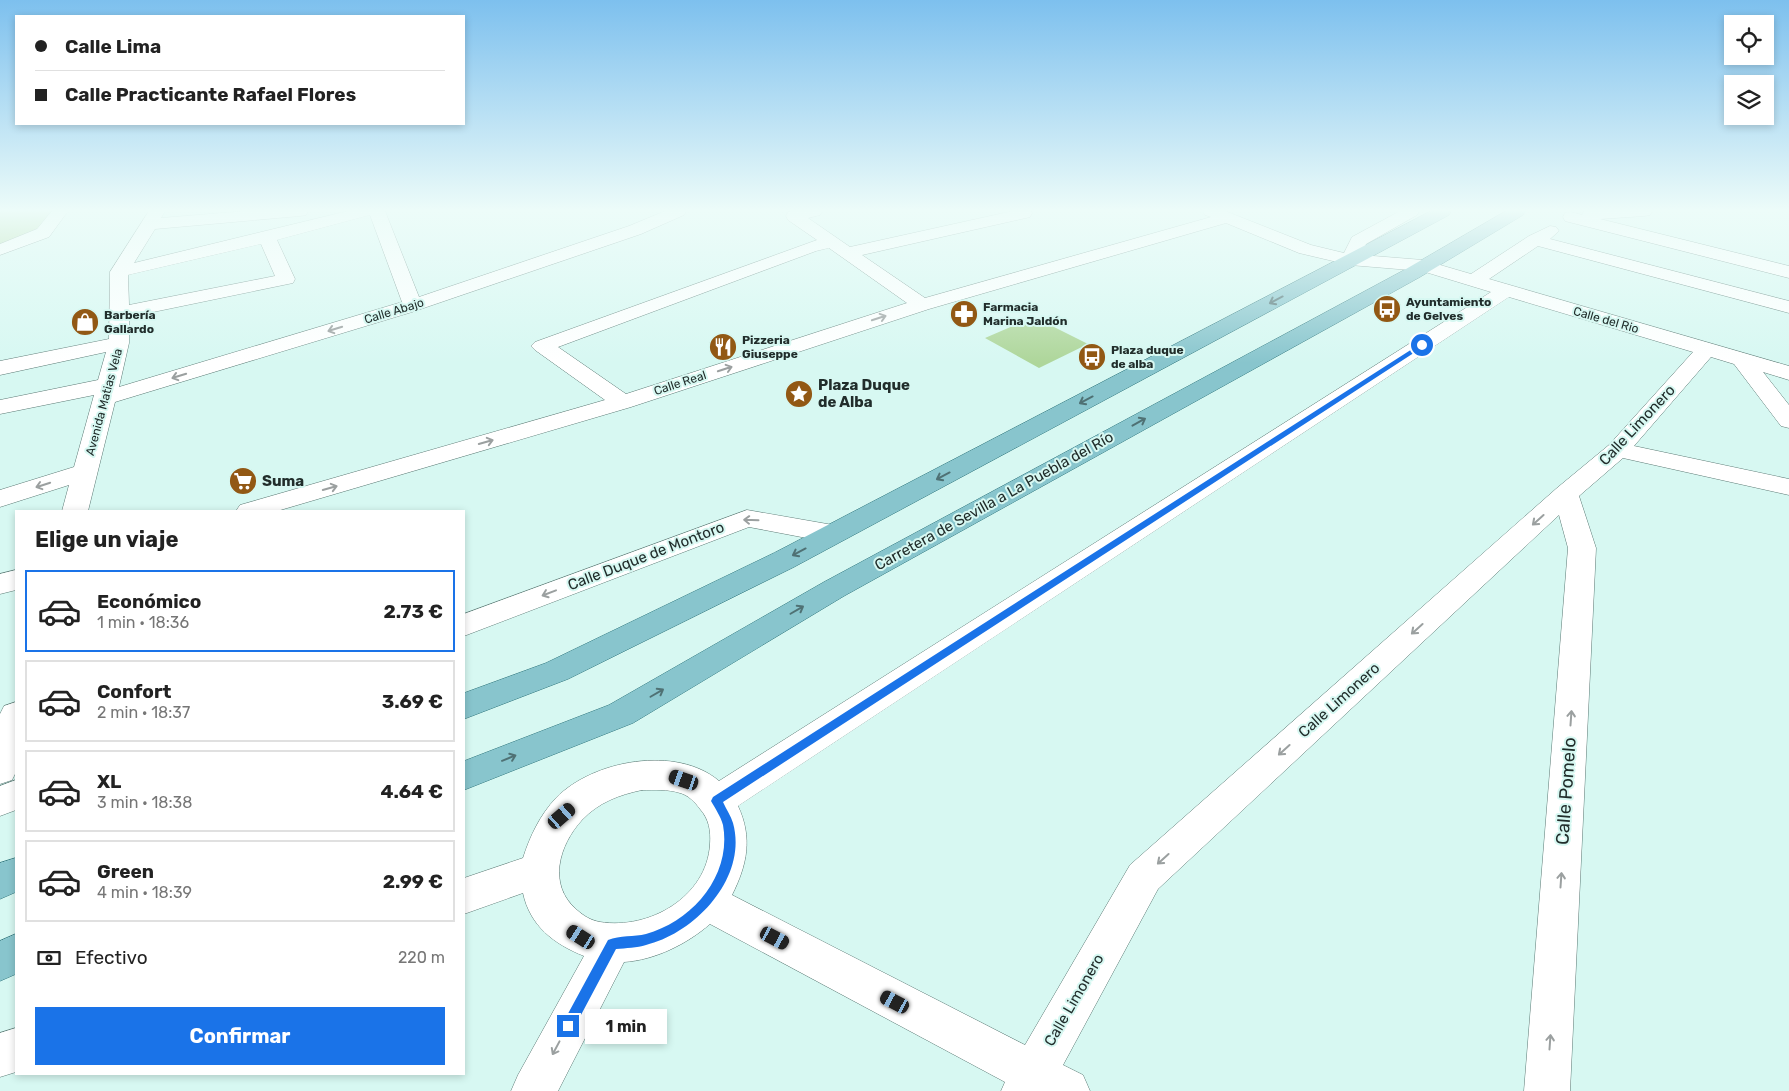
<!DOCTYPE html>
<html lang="es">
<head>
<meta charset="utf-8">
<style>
	body { margin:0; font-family:Rubik,sans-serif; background:#f2f2f2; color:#222; height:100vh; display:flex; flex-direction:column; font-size:19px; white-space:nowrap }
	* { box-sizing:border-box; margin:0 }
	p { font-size:16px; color:#767676 }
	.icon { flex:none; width:28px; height:28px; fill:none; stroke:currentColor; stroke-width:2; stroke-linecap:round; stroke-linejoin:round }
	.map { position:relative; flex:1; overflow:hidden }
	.panel { position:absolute; left:15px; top:510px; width:450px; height:565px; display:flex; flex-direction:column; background:#fff; border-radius:0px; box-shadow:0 2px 8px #0003 }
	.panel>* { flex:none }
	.guide { position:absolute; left:15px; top:15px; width:450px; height:110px; border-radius:0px; box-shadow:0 2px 8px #0003; display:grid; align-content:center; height:110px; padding:0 20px; background:#fff }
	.controls { position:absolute; left:1724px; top:15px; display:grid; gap:10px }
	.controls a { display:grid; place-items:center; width:50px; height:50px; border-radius:0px; background:#fff; box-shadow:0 2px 8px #0003; font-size:25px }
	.end { position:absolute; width:22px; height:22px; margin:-11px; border:6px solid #1a73e8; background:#fff; box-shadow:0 0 0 2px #fff }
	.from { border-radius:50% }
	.bubble { position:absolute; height:35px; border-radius:0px; background:#fff; box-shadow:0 2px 8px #0003; font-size:16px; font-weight:700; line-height:35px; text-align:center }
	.car { position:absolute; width:15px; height:30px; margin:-15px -8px; border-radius:6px; box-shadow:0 0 4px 1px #0007; background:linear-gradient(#222 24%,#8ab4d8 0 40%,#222 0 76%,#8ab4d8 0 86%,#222 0) }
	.guide b { display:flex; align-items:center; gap:18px; height:48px; font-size:19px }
	.guide b+b { border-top:1px solid #e0e0e0 }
	.guide i { width:12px; height:12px; background:#222 }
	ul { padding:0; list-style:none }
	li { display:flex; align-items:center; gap:15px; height:82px; margin:0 10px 8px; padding:0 10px; border:2px solid #e0e0e0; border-radius:0px }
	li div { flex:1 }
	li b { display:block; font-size:19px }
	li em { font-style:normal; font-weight:700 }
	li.current { border-color:#1a73e8 }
	li>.icon { width:45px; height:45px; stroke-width:1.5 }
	h2 { padding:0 20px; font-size:22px; line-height:60px }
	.pay { display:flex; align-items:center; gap:12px; height:55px; padding:0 20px; font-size:19px }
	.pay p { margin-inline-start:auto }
	.cta { display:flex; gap:10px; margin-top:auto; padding:10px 20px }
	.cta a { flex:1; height:58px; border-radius:0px; background:#1a73e8; color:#fff; font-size:20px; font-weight:700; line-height:58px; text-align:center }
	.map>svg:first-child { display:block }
	.green { fill:#aed69a }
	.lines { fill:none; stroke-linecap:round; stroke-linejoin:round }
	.minor-casing { stroke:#5b7974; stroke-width:1 }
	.major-casing { stroke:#31777e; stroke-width:1 }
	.minor { fill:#fff; fill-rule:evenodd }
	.major { fill:#88c5cd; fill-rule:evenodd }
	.oneway { stroke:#4f7174 }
	.oneway2 { stroke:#9ba0a0 }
	.route { fill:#1a73e8 }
	.labels { text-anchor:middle; stroke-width:4; stroke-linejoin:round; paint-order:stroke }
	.far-poi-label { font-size:12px; font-weight:bold; fill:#212d2b; stroke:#d7f8f2; text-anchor:start }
	.far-street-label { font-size:12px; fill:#212d2b; stroke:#d7f8f2 }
	.poi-label { font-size:15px; font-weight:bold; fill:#212d2b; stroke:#d7f8f2; text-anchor:start }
	.street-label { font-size:15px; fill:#212d2b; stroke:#d7f8f2 }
	.near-street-label { font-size:18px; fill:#212d2b; stroke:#d7f8f2 }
</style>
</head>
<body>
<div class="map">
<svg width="1789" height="1091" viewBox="0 0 1789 1091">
	<rect width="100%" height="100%" fill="#d7f8f2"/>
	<!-- green -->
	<path class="green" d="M0,211h64l1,4 -65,32z
		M1034,317l54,27 -49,24 -54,-30z"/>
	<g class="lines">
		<defs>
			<path id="minor" d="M52,211h16l-19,26 -49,18v-11l37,-15z
				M149,211h16l-4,7 85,-7h62l-2,4 -6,1 -145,13 -21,34 214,-52h37l34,86 210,-71 36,-15h21l-2,4 -43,19 -229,78 -297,90 -27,109h-26l7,-26 -69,22v-17l74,-23 20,-72 -94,19v-14l98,-20 8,-28 -106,23v-14l109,-22 1,-67zM370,215l32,87 -283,85 10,-44v-26l164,-34 2,-4 -18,-39zM261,244l14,32 -146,29 -1,-30z
				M796,211h26l-2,4 -12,3 42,29 163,-36h18l1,2 -2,4 -168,38 63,43 286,-81 -6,-2 -2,-4h22l86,34 33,8 8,-16 48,-26h19l-2,4 -51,29 -5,11 62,5 48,14 58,-38 21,-10 6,1 3,4 -9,8 239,62v12l-251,-67 -49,33 300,87v14l-26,-8 26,33v23l-8,-2 -47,-62 -23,-7 -77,89 155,33v16l-166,-37 -44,38 17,52 -26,543h-46l44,-543 -9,-33 -401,374 -95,176 20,10 7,16h-89l4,-9 -295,-158c-23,20 -55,36 -86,38l-66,129h-47l7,-16 66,-119c-30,-12 -54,-30 -61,-63l-59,21v-36l59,-20c7,-22 17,-43 33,-60 37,-38 121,-53 163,-17l772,-489 -69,-21 -72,-6 -51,-12 -73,-30 -297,86 -298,98 -354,104h-41l4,-6 365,-105 -70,-50 -4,-4 4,-4 282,-102 -29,-20 -2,-4 2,-4zM829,248l78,55 -281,91 -68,-47 258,-96zM1509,297l184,55 -84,93 -52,43 -427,377 -105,180 -293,-150c15,-30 21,-57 6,-89zM642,790c12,0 26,-1 38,3 8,2 15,9 20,16 9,10 11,22 10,35 -3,53 -61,86 -110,78 -10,-2 -16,-6 -23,-12 -30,-25 -18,-65 5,-90 17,-18 37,-25 60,-30z
				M1584,211h68l-2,4 -6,1 -44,3 189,47v12l-224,-57 -2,-4 2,-4 6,-1 11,3z
				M747,510l86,15 10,3 4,6 -4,6 -10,3 -84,-16 -285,109v-22z
				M16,570v20l-16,4v-20z
				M16,702v70l-4,8 -12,4v-70l4,-8z
				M16,780v30l-16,6v-30z
				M16,1028v44l-16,5v-44z"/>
			<path id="major" d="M1431,211h20l-2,4 -655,352 -226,112 -104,40v-26l82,-30 228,-110z
				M1506,211h19l-2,4 -103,62 -576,319 -211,127 -169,67v-29l145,-56 215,-123 582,-313z
				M16,858v34l-16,7v-36z
				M16,934v40l-16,7v-40z"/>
		</defs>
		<!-- minor casing -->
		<use href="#minor" class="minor-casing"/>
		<!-- major casing -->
		<use href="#major" class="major-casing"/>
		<!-- minor -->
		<use href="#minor" class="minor"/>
		<!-- major -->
		<use href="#major" class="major"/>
	</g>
	<!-- one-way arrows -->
	<defs><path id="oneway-shaft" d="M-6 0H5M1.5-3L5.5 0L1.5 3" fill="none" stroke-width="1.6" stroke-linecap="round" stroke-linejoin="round" transform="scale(1.25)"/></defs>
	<g class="oneway">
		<use href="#oneway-shaft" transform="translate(1276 300) rotate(152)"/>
		<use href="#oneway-shaft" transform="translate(1086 400) rotate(152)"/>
		<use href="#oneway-shaft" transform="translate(1139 422) rotate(-29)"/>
		<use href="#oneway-shaft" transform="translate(943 476) rotate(152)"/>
		<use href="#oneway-shaft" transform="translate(799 552) rotate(152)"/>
		<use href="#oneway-shaft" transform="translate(797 610) rotate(-30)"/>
		<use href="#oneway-shaft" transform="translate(657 693) rotate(-30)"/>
		<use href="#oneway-shaft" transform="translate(509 758) rotate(-22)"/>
	</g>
	<g class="oneway2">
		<use href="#oneway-shaft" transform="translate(879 318) rotate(-18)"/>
		<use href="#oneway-shaft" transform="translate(335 329) rotate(163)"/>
		<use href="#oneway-shaft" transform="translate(725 369) rotate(-18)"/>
		<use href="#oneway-shaft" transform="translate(179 376) rotate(163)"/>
		<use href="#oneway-shaft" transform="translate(486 442) rotate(-16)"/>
		<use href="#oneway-shaft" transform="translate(43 485) rotate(162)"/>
		<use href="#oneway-shaft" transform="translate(330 488) rotate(-16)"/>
		<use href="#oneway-shaft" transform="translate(751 520) rotate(-178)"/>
		<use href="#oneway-shaft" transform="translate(1538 520) rotate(138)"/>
		<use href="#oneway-shaft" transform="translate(549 593) rotate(159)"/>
		<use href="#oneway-shaft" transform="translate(1417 629) rotate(138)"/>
		<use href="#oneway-shaft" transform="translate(1571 718) rotate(-86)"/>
		<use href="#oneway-shaft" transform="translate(1284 750) rotate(138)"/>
		<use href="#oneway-shaft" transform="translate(1163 859) rotate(138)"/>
		<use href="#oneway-shaft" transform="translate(1561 880) rotate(-86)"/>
		<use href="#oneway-shaft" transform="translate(1550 1042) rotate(-86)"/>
		<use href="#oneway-shaft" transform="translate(556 1048) rotate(118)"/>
	</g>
	<!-- sky -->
	<linearGradient id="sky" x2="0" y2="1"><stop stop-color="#7dc0ee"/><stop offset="0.58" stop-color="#edfcf9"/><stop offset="1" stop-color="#edfcf9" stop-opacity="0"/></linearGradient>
	<rect width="1789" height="363" fill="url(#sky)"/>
	<!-- route -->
	<path class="route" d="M1420,344l6,1 -703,457c3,7 8,14 10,21 15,54 -37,110 -87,122 -9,3 -20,3 -30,4l-43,81 -5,2 -4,-2 -2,-4 2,-5 44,-81c12,-5 26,-3 38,-6 47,-13 86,-59 77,-109 -2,-8 -8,-17 -12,-24l2,-4z"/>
	<!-- icons -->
	<defs>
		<symbol id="bus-disc" viewBox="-11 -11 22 22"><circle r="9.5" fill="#925814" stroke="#d7f8f2"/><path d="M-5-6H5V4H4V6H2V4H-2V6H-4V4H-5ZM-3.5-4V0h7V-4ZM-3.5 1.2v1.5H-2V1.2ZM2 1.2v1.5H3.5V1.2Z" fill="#fff"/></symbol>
		<symbol id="pharmacy-disc" viewBox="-11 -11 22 22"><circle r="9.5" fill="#925814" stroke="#d7f8f2"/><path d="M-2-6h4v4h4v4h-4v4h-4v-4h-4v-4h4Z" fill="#fff"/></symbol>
		<symbol id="shop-disc" viewBox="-11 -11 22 22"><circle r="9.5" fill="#925814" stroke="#d7f8f2"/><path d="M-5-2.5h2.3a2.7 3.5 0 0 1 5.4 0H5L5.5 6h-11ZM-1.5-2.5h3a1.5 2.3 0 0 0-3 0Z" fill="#fff"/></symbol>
		<symbol id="restaurant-disc" viewBox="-11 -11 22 22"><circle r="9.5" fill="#925814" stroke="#d7f8f2"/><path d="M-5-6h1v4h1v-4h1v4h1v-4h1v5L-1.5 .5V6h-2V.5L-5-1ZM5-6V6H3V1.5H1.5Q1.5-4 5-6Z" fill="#fff"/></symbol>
		<symbol id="sight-disc" viewBox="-11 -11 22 22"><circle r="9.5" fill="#925814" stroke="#d7f8f2"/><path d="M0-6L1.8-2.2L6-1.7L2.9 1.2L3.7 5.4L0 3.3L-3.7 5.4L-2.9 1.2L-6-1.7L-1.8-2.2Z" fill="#fff"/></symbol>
		<symbol id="supermarket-disc" viewBox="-11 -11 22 22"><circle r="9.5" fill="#925814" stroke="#d7f8f2"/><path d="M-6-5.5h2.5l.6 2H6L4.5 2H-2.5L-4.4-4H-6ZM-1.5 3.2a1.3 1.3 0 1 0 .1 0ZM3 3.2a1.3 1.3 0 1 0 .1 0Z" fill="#fff"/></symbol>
	</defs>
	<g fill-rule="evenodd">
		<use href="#bus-disc" x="1371" y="293" width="32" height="32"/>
		<use href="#pharmacy-disc" x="948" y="298" width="32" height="32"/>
		<use href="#shop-disc" x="69" y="306" width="32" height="32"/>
		<use href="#restaurant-disc" x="707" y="331" width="32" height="32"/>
		<use href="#bus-disc" x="1076" y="341" width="32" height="32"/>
		<use href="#sight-disc" x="783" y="378" width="32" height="32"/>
		<use href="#supermarket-disc" x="227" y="465" width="32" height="32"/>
	</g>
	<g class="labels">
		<!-- far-poi labels -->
		<g class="far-poi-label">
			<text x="1406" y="306">Ayuntamiento<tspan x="1406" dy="14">de Gelves</tspan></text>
			<text x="983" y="311">Farmacia<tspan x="983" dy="14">Marina Jaldón</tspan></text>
			<text x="104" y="319">Barbería<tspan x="104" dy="14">Gallardo</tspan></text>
			<text x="742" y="344">Pizzeria<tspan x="742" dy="14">Giuseppe</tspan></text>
			<text x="1111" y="354">Plaza duque<tspan x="1111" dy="14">de alba</tspan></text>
		</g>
		<!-- far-street labels -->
		<g class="far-street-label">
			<text transform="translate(394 311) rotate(-17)" y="4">Calle Abajo</text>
			<text transform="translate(1606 320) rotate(16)" y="4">Calle del Rio</text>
			<text transform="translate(680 383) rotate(-18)" y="4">Calle Real</text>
			<text transform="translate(104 402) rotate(-75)" y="4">Avenida Matias Vela</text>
		</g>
		<!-- poi labels -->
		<g class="poi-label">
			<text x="818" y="390">Plaza Duque<tspan x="818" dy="17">de Alba</tspan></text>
			<text x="262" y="486">Suma</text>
		</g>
		<!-- street labels -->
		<g class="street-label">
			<text transform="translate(1637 425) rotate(-47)" y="5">Calle Limonero</text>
			<text transform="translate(994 501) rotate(-29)" y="5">Carretera de Sevilla a La Puebla del Río</text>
			<text transform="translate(646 556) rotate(-21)" y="5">Calle Duque de Montoro</text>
			<text transform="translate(1339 700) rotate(-42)" y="5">Calle Limonero</text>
			<text transform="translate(1074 1000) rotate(-60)" y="5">Calle Limonero</text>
		</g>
		<!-- near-street labels -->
		<g class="near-street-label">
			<text transform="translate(1566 791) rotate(-86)" y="6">Calle Pomelo</text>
		</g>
	</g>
</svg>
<div class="controls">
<a><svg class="icon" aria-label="locate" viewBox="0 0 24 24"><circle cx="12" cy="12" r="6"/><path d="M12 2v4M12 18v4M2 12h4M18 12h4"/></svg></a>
<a><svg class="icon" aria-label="layers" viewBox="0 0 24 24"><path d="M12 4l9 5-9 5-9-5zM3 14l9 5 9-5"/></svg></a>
</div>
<i class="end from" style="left:1422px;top:345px"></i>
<i class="end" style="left:568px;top:1026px"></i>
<div class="bubble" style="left:585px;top:1009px;width:82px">1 min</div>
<i class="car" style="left:684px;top:780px;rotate:289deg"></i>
<i class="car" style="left:562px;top:816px;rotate:49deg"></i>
<i class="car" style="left:581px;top:937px;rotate:302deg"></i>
<i class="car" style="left:775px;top:938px;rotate:118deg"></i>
<i class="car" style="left:895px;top:1002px;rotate:298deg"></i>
<div class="guide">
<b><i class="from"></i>Calle Lima</b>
<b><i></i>Calle Practicante Rafael Flores</b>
</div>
<section class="panel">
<h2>Elige un viaje</h2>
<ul>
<li class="current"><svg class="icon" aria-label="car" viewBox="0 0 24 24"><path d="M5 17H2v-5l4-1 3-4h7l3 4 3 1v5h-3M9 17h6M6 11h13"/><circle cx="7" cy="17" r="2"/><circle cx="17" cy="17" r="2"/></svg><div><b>Económico</b><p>1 min · 18:36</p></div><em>2.73 €</em></li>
<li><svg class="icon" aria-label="car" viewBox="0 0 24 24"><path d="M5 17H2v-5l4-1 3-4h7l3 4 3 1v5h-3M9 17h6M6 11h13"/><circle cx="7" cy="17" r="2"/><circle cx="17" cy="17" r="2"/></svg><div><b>Confort</b><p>2 min · 18:37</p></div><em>3.69 €</em></li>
<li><svg class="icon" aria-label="car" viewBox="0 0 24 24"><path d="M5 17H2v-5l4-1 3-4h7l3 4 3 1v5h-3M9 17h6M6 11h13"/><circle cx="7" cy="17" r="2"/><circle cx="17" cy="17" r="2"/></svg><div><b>XL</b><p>3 min · 18:38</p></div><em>4.64 €</em></li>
<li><svg class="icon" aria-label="car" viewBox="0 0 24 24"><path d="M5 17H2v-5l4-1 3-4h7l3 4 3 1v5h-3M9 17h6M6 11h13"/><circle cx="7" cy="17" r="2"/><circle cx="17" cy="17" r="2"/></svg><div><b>Green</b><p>4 min · 18:39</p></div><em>2.99 €</em></li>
</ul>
<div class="pay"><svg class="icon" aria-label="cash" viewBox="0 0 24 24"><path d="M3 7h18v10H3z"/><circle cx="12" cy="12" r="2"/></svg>Efectivo<p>220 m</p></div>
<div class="cta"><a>Confirmar</a></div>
</section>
</div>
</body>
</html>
